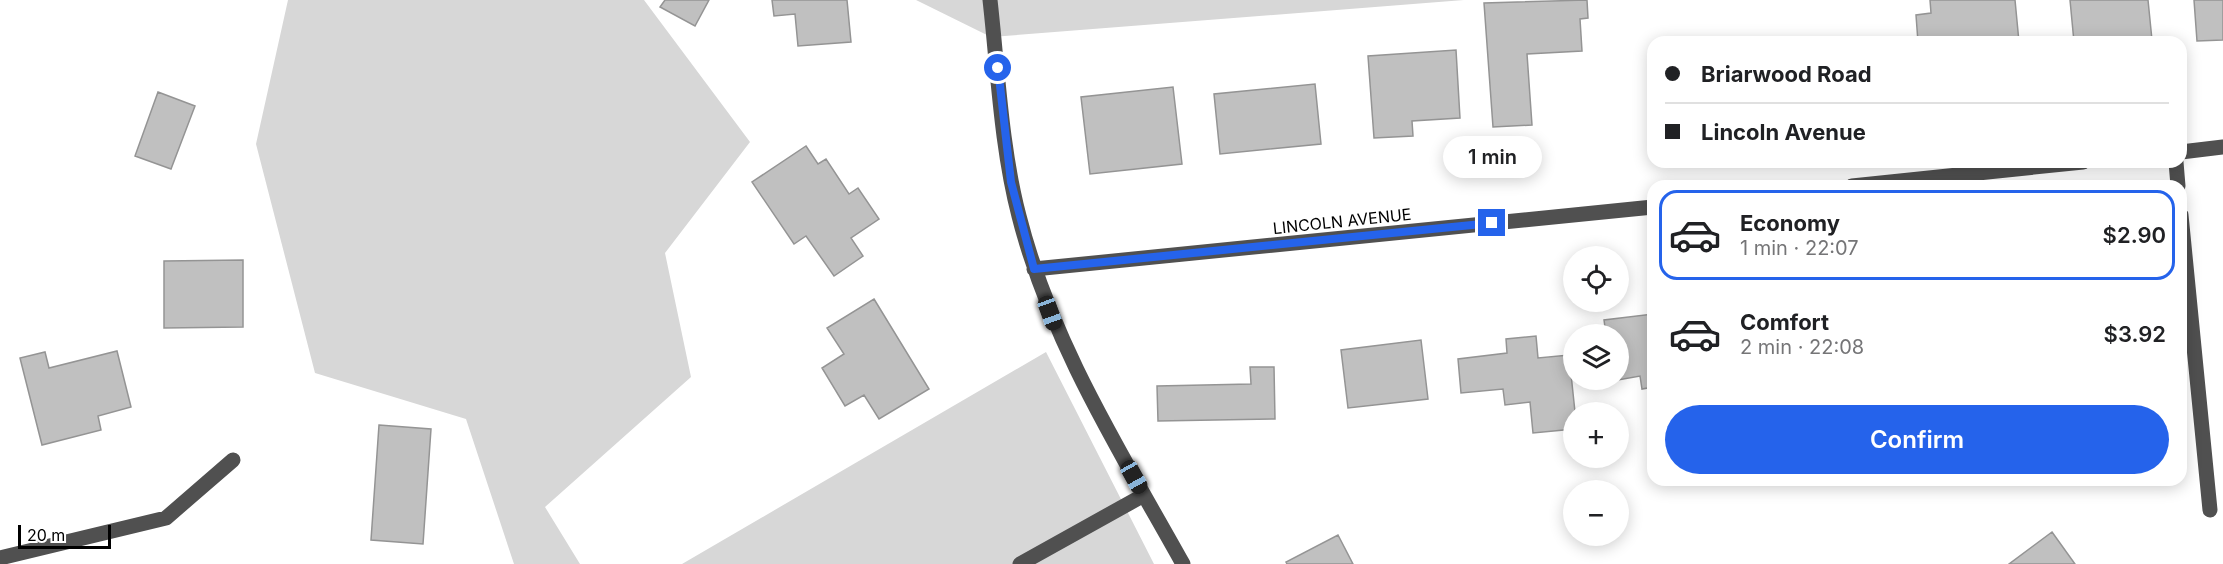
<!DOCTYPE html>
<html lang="en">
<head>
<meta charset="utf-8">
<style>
	body { margin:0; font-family:Inter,sans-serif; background:#f2f2f2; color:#202124; height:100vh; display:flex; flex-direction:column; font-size:22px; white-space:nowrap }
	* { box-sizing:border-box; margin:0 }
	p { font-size:20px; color:#757577 }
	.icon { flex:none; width:33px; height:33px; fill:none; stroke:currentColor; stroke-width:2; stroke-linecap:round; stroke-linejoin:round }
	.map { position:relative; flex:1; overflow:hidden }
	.side { position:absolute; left:1647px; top:180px; width:540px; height:306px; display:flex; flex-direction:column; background:#fff; border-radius:18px; box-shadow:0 3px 15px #0003 }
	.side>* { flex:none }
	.guide { position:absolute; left:1647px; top:36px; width:540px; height:132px; border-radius:18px; box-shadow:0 3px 15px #0003; display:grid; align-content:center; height:132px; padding:0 18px; background:#fff }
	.tools { position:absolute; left:1563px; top:246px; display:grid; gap:12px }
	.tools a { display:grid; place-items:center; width:66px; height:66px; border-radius:50%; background:#fff; box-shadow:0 3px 15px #0003; font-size:30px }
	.scale { position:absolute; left:18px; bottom:15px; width:93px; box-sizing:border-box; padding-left:6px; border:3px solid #000; border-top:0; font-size:16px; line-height:21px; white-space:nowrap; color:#000; -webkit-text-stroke:4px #fff; paint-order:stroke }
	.end { position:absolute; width:27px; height:27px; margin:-14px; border:8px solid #2563eb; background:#fff; box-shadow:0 0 0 3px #fff }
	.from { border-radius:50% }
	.bubble { position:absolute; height:42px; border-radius:21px; background:#fff; box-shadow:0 3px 15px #0003; font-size:20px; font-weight:600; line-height:42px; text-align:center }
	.car { position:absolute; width:18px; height:36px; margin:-18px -9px; border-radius:8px; box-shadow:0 0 4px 2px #0007; background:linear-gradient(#222 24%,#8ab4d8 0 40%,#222 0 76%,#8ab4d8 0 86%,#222 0) }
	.guide b { display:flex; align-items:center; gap:21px; height:57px; font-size:22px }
	.guide b+b { border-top:2px solid #e0e0e0 }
	.guide i { width:15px; height:15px; background:#202124 }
	ul { padding:10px 0 0; list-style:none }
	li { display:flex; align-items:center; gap:18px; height:90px; margin:0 12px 9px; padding:0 6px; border:3px solid transparent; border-radius:18px }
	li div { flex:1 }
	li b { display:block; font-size:22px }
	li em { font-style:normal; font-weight:600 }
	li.on { border-color:#2563eb }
	li>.icon { width:54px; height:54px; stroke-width:1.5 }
	.cta { display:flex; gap:12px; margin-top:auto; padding:12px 18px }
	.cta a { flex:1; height:69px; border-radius:36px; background:#2563eb; color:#fff; font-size:24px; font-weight:600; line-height:69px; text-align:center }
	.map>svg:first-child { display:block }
	.green { fill:#d7d7d7 }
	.building { fill:#c0c0c0; stroke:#949494; stroke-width:1.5 }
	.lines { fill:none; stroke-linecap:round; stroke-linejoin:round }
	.minor { stroke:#505050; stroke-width:15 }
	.route { stroke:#2563eb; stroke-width:8 }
	.labels { text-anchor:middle; stroke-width:4.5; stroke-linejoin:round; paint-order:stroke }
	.street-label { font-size:16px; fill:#000; stroke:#fff }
</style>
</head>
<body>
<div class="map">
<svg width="2223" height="564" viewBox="0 0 2223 564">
	<rect width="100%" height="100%" fill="#fff"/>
	<!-- green -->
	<path class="green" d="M288,0h356l106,142 -85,111 26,124 -146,130 35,57h-66l-48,-145 -151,-46 -59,-229z
		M916,0h548l-473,37z
		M1046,352l108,212h-472z"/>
	<!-- building -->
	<path class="building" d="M665,0h44l-14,26 -35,-19z
		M772,0h75l4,42 -53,4 -3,-32 -21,2z
		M1587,0l1,18 -8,1 2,32 -55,3 5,71 -39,2 -9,-124z
		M1930,0h85l4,42h-101l-2,-27 15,-2z
		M2070,0h78l4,40 -78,2z
		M2194,0h29v40l-26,1z
		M1456,50l4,68 -48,3 1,15 -39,2 -6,-82z
		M1315,84l6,60 -101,10 -6,-60z
		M1173,87l9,77 -92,10 -9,-77z
		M158,92l37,14 -24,63 -36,-13z
		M806,146l12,18 8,-5 23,35 9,-6 21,31 -28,19 12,18 -29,20 -28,-40 -12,8 -42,-62z
		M243,260v67l-79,1v-67z
		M874,299l55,90 -50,30 -15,-24 -19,11 -23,-38 22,-14 -17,-26z
		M1653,314v73l-11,2 -2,-13 -28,5 6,-1v-46h-12l-2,-14z
		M1536,336l2,22 31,-3 6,57 -1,17 -41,4 -3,-31 -25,3 -2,-16 -42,4 -3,-34 49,-6 -1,-14z
		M1421,340l7,59 -80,9 -7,-58z
		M117,351l14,56 -33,9 3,14 -59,15 -22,-87 25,-6 4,16z
		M1250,367h24l1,52 -117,2 -1,-35 94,-2z
		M379,425l52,4 -8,115 -52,-4z
		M2052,532l23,32h-66z
		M1338,535l15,29h-66l-1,-2z"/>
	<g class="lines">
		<!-- minor -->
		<path class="minor" d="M990,0c8,71 11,147 29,216 32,126 101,235 164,348
			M2181,152l42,-5
			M2176,162l2,24
			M1852,186l231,-24
			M2181,215l29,295
			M1034,269l619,-62
			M0,558l166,-40 67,-58
			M1020,564l124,-69"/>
	</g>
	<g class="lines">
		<!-- route -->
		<path class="route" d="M998,68l13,114 23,87 458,-46"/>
	</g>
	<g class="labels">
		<!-- street labels -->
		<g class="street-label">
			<text transform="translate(1342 221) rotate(-6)" y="6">LINCOLN AVENUE</text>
		</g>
	</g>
</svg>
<div class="tools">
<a><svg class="icon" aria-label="locate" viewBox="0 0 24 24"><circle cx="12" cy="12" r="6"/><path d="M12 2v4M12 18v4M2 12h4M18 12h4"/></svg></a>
<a><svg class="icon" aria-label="layers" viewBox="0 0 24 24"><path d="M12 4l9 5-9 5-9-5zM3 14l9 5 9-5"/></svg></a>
<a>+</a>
<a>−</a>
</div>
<div class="scale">20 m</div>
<i class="end from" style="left:998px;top:68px"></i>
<i class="end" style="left:1492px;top:223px"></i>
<div class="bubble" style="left:1443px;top:136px;width:99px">1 min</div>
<i class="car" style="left:1050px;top:313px;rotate:160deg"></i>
<i class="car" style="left:1134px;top:477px;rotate:151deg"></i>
<div class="guide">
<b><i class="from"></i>Briarwood Road</b>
<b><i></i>Lincoln Avenue</b>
</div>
<section class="side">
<ul>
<li class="on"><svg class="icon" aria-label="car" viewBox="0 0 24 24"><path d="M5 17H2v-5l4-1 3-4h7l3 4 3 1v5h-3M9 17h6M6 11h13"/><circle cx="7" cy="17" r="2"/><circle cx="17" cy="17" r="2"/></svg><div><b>Economy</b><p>1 min · 22:07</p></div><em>$2.90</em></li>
<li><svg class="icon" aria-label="car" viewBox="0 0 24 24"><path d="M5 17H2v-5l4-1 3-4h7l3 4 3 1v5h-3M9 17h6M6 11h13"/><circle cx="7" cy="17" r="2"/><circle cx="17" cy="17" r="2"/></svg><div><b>Comfort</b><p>2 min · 22:08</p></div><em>$3.92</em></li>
</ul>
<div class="cta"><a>Confirm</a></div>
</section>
</div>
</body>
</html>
